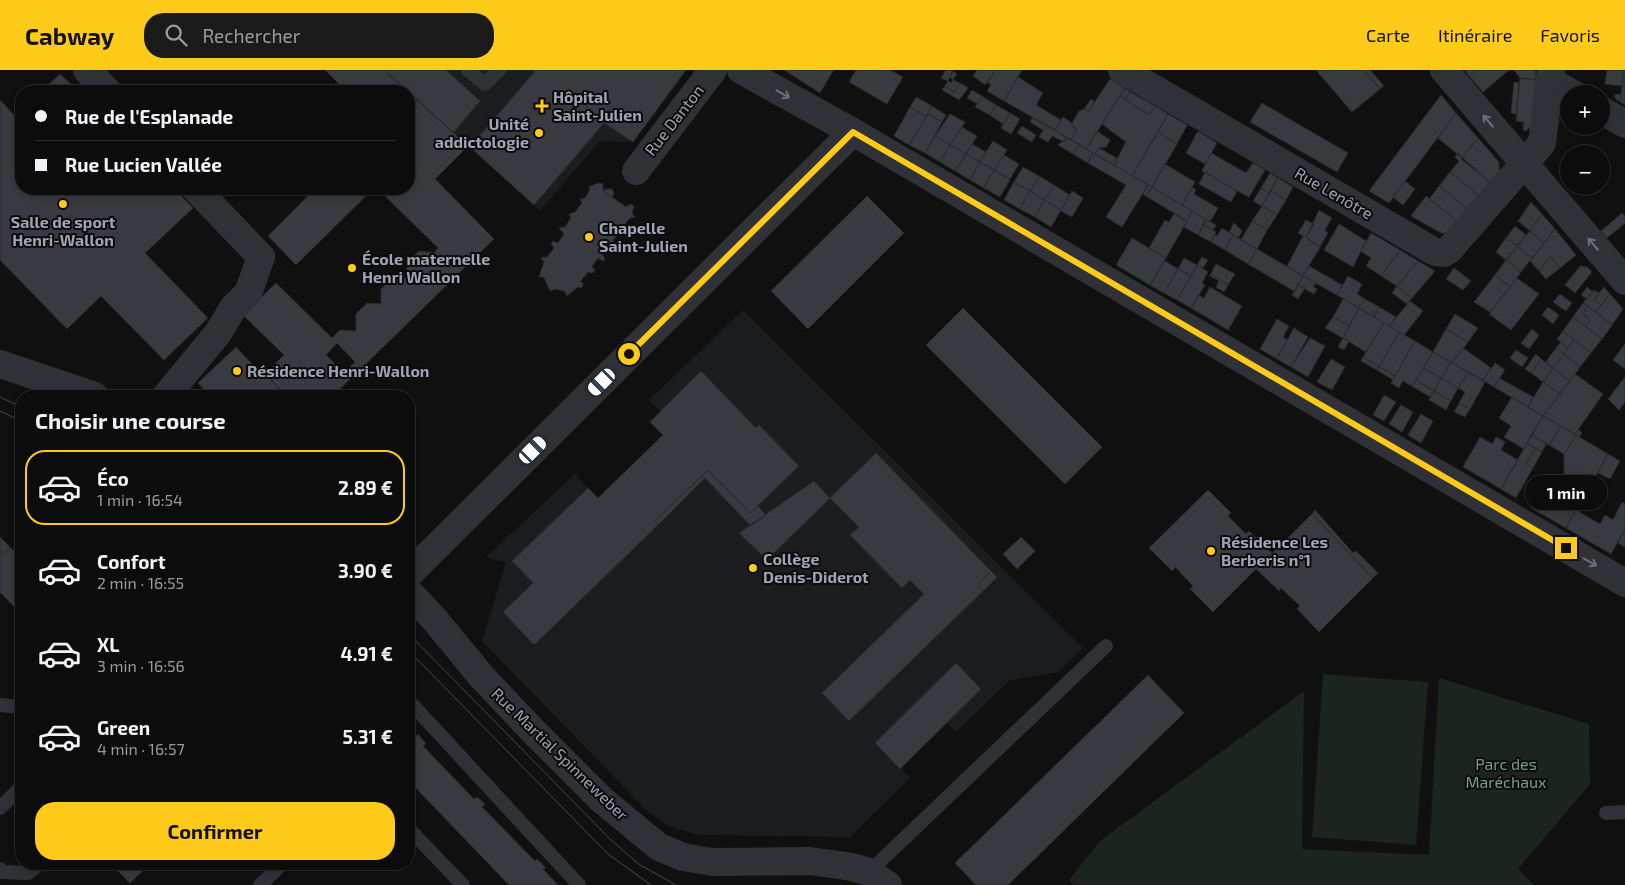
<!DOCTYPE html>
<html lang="fr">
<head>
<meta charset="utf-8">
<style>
	body { margin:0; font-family:"Exo 2",sans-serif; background:#1a1a1b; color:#f1f3f6; height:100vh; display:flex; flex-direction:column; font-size:19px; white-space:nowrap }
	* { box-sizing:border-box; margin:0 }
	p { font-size:16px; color:#9a9b9d }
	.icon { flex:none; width:28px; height:28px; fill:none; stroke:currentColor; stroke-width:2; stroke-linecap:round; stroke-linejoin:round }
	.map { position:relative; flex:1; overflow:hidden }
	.side { position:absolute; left:15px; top:320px; width:400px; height:480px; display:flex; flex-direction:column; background:#0c0c0d; border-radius:20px; box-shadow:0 2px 8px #0003,0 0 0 1px #2c2c2e }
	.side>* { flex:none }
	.hud { position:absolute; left:15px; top:15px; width:400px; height:110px; border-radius:20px; box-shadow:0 2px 8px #0003,0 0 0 1px #2c2c2e; display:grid; align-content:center; height:110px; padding:0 20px; background:#0c0c0d }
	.controls { position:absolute; left:1560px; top:15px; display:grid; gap:10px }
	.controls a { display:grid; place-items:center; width:50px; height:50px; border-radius:50%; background:#0c0c0d; box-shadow:0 2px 8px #0003,0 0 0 1px #2c2c2e; font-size:25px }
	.end { position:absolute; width:22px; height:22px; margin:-11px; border:6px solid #ffcb1a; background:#111; box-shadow:0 0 0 2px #111 }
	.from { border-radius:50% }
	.bubble { position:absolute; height:35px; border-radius:18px; background:#0c0c0d; box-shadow:0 2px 8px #0003,0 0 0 1px #2c2c2e; font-size:16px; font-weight:700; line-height:35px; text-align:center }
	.car { position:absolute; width:15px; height:30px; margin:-15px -8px; border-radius:6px; box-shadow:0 0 4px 1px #0007; background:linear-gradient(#fff 24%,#345 0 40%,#fff 0 76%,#345 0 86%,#fff 0) }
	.hud b { display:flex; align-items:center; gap:18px; height:48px; font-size:19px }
	.hud b+b { border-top:1px solid #2c2c2e }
	.hud i { width:12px; height:12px; background:#f1f3f6 }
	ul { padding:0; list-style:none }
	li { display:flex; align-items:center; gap:15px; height:75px; margin:0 10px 8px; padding:0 10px; border:2px solid transparent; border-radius:20px }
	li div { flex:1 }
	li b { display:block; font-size:19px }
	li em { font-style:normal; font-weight:700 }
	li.current { border-color:#ffcb1a }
	li>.icon { width:45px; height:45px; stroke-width:1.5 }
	h2 { padding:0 20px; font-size:22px; line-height:60px }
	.action { display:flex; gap:10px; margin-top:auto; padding:10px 20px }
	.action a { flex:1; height:58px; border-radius:20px; background:#ffcb1a; color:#111; font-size:20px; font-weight:700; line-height:58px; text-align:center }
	header { display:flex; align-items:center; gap:30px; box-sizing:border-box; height:70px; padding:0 25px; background:#ffcb1a; color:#111 }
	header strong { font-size:24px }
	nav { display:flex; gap:28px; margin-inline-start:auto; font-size:18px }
	.search { width:350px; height:45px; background:#1a1a1b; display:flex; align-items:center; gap:12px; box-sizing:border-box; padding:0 18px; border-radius:20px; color:#9a9b9d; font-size:19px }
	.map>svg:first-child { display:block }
	.built { fill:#1b1c1e }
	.green { fill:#1c241e }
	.building { fill:#393a40; stroke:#2a2a2e; fill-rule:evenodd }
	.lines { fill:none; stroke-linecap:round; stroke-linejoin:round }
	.service { stroke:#303137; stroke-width:14 }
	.minor { stroke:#303137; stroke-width:28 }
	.tram { stroke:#474850; stroke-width:1 }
	.oneway { stroke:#6d707c }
	.route { stroke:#ffcb1a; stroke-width:6 }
	.poi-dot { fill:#ffcb1a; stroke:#0b0b0c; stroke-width:2 }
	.labels { text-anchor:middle; stroke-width:4; stroke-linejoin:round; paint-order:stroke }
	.poi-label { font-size:16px; font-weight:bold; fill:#9fa3b4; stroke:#0b0b0c; text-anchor:start }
	.street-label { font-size:16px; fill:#9fa3b4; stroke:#0b0b0c }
	.park-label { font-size:16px; fill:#74a17c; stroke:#0b0b0c }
</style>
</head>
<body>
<header>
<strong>Cabway</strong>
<div class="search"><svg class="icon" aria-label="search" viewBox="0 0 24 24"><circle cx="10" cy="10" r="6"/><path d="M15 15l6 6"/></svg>Rechercher</div>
<nav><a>Carte</a><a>Itinéraire</a><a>Favoris</a></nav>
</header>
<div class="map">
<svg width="1625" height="815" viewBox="0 0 1625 815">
	<rect width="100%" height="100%" fill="#101011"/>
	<!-- built -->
	<path class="built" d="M386,0h300l-53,72 -33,-1 -60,70z
		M743,240l340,338 -24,24 -49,8 -54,52 -9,-9 -46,45 9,10 -60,59 -151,-2 -28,-8 -23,-15 -166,-171 24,-79 -20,-5 89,-83 23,24 65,-63 -13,-13 10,-11 -11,-11z"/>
	<!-- green -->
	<path class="green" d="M1323,604l105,8 -12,163 -104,-8z
		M1439,608l150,46 1,60 -72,85 16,16h-460l-5,-5 31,-39 204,-150 -2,158 127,6z"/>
	<!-- building -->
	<path class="building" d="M325,0h59l24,21h-62z
		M384,0h62l34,31 -27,32z
		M536,0h150l-53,72 -29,-19 -70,82 -64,-58z
		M784,0h47l2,1 -13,22z
		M856,0h34l13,7 -16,27 -38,-22z
		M946,0l7,1 -5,10 -7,-3z
		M977,0h19l-11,15 -12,-9z
		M996,0h26l-18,31 -17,-10 4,-6 -4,-3z
		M1316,0h48l16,19 -28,23z
		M1364,0h6l14,16 -4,3z
		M1465,0h12l-8,6z
		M1477,0h32l-26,22 -14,-16z
		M1514,0h21l1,10 -16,-2z
		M1607,0h16l-1,16 -17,-2z
		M1623,0h2v17l-3,-1z
		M953,1l4,3 -4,6 -3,-3z
		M60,4l18,17h-36z
		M1018,7l25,16 -7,12 25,15 -6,10 -51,-29z
		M1520,8l16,2 -3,43 -7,8 -3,-1 1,-8 -8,-1z
		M1110,9l15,9 -39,61 -15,-9 6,-10 -4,-3 -1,-4 7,-12 5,-2 4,3z
		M953,10l7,3 -6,9 -9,-6 3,-5 3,2z
		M1514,12l5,1 -3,31 -5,-1z
		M960,13l8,5 -9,12 -17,-10 3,-4 9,6z
		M1622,16l3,1v18l-5,-3z
		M1125,18l5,4 -5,8 -5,-4z
		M972,20l10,6 -5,8 -10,-6z
		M409,22l59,54 -33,33 59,60 -161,157h-47l-21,-22 19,-19 -41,-40 33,-32 56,55 8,-8 16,1v-17l11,-11 14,1v-15l12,-11h14v-16l12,-11 15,2 4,-5 -60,-59h31zM337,273l18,19 -11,11 -18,-18z
		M1130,22l25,14 -6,9 -24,-15z
		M1615,24l6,1 -1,7 -5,-4z
		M1441,25l15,18 -67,90 -20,-12z
		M982,26l14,9 -6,10 -15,-8z
		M1120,26l29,19 6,-9 13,8 -36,62 -18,-11 12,-23 -24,-18z
		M916,27l16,9 -6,11 -16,-10z
		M1091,29l4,3 -7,10 -4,-3z
		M0,30l15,16 6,-6v79h153l19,19 -48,45 63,65 -44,42 -63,-64 -34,33 -67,-69z
		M1262,33l86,50 -11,19 -87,-50z
		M996,35l14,8 -7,11 -13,-9z
		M932,36l14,9 -4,7 -14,-8z
		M910,37l16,10 -17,28 -15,-9z
		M1010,43l10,6 -9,15 -10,-6z
		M1456,43l22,25 -16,20 -24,-20z
		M928,44l14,8 -17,31 -16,-8z
		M950,44l15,8 -15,23 -15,-9z
		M1168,44l19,11 -10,19 -19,-12z
		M1063,47l9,6 1,4 4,3 -6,10 -16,-10z
		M1032,48l14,7 -3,5 -13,-8z
		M1046,55l21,13 -3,4 -12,-6 -4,6 -9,-5z
		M1022,56l14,9 -4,7 -15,-9z
		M962,57l15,9 -11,18 -16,-9z
		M1097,61l13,9 -4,7 -7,1 -4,6 -9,-5z
		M1198,61l19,12 -12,21 -19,-11z
		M1158,62l19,12 -25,43 -20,-11z
		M935,66l15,9 -10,17 -15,-9z
		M1067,68l12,6 -6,10 -15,-9z
		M1478,68l21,24v9l-9,11 -29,-23z
		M993,71l14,9 -13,20 -14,-8z
		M972,74l14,8 -6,10 -14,-8z
		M1079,74l14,9 -5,10 -15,-9z
		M950,75l16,9 -11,17 -15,-9z
		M1099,78l18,10 -3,7 -19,-11z
		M1093,83l55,32 -26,42 -16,-10 20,-32 -38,-22z
		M1211,83l35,20 7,-10 12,7 -16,27 -47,-26z
		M1457,83l33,29 -11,14 -29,-24 9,-11 -4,-4z
		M966,84l14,8 -10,18 -15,-9z
		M1004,85l15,9 -9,15 -16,-9z
		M980,92l14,8 -10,18 -14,-8z
		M1165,94l30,18 -13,23 -30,-18z
		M1023,97l16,9 -9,15 -16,-9z
		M994,100l16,10 -10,17 -16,-9z
		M1205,102l32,19 -6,11 -32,-18z
		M1450,102l29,24 -11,13 -29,-23z
		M1270,103l8,5 -9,15 -8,-5z
		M1039,106l15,9 -10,15 -14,-9z
		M1278,108l15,9 -7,13 -15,-9z
		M1405,111l10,8 -12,16 -10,-8z
		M1014,112l16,9 -10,18 -16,-9z
		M598,113l5,1v7l23,16 5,-3 3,2 -2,7 3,4 -5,1 -6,7 3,4 -6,1 -8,10 2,4 -4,3 -2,-2 -7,9 3,5 -2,2 -5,-3 -6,8 3,5 -3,2 -4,-1 -8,10 3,1 -1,5 -4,-1 -11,9 -3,-5 -9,-2 -5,2 -6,-14h-5l5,-15 -3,-4 6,-1 7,-9 -3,-4 2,-3 5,2 6,-9 -5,-6 6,-1 6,-9 -2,-4 6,-2 7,-9 -2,-4 5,-1 5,-8 -1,-3z
		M1054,115l16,10 -9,15 -17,-10z
		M1148,115l4,2 -6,9 -4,-2z
		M1439,116l29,23 -10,13 -29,-23z
		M1152,117l40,24 -5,10 -41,-25z
		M1192,117l4,3 -2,4 24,14 -8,14 -28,-17z
		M1261,118l8,5 -7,13 -9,-5z
		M315,119h58l-77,76 -28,-29z
		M606,119h6l2,4 -2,4 -9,-6z
		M1030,121l14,9 -9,17 -15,-8z
		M1072,121l11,7 -11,19 -11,-6z
		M1271,121l15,9 -9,15 -15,-9z
		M867,126l37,37 -96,96 -37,-38z
		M1426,126l32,26 -9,11h-8l-30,-17z
		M1044,130l17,10 -10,17 -16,-10z
		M1531,132l11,12 -12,17 -12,-10z
		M1262,136l15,9 -10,15 -15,-9z
		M1319,140l13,8 -7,12 3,3 -8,14 -14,-9z
		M1192,141l14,8 -8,16 -14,-8z
		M1622,143l3,3v7l-18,15 -6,-7z
		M1174,144l13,7 -21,37 -17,-10 16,-28 4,2z
		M1542,144l13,15 -11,14 -14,-12z
		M1206,149l10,6 -3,5 -9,-5z
		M1306,150l8,4 -8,14 14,9 -17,29 -16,-10 16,-30 -5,-3z
		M1252,151l15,9 -10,19 -16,-9z
		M1234,153l8,8 -4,7 -9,-6z
		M1339,154l27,17 -13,26 -29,-17z
		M1204,155l12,7 -5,10 -13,-7z
		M1515,156l11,9 -9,11 -11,-8z
		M1222,158l11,7 -8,15 -14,-8 3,-7 3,1z
		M1555,159l21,26 -16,13 -10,-12 -11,15 -9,-10z
		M1530,161l14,12 -12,15 -15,-12z
		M1371,163l29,17 -19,26 -15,-10 5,-8 -10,-7z
		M1233,165l24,14 -9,15 -23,-14z
		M1132,168l34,20 -16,27 -34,-20z
		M1506,168l11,8 -11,14 -10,-8z
		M1517,176l15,12 -11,14 -15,-12z
		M1257,179l46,27 -9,15 -46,-27z
		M1400,180l18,11 -21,25 -16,-10z
		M1550,186l10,12 -14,11 -7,-8z
		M1202,187l6,3 -5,8 -6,-3z
		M1184,188l13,7 -6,11 -13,-7z
		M1506,190l15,12 -11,15 -15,-12z
		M1165,191l13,8 -14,24 -14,-8z
		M1418,191l17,10 -23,27 -15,-12z
		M1216,194l19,10 -7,11 -17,-11z
		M1197,195l11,7 -6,11 3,2 -14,23 -14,-8z
		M1309,196l33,19 -5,10 -34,-19z
		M1580,196l7,1 5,5 -17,21 -10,-8z
		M1454,198l17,13 -8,9 -17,-11z
		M1178,199l13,7 -14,24 -13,-7z
		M1211,204l17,11 -4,7 -8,-5 3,-6 -9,-5z
		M1495,205l15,12 -20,25 -16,-10z
		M1303,206l13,7 -3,4 4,2 -3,5 -16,-9z
		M1348,206l14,8 -5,10 8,5 -6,9 -22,-13z
		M1517,208l22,16 -28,36 -22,-16z
		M1298,215l7,3 -7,11 -6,-4z
		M1397,216l15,12 -5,6 -15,-11z
		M1210,217l32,19 -14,24 -37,-22 7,-13 6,3z
		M1587,217l6,5 -6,7 -6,-4z
		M1604,217l6,7 -9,11 -7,-6z
		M1594,220l5,3 -5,6 7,6 -5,7 -13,-9z
		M1560,224l12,9 -6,8 -13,-9z
		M1610,224l13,15 -11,16 -16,-13z
		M1343,229l16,9 -10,18 -16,-9z
		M1365,229l14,8 -5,10 -15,-9z
		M1410,231l13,10 -19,24 -15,-9z
		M1583,233l5,3 -5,8 7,6 -5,6 -12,-9z
		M1588,236l24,19 -10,14 -17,-13 5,-6 -7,-6z
		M1379,237l17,10 -7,9 -15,-9z
		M1548,237l11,8 -6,9 -11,-9z
		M963,238l139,139 -37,37 -139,-139z
		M1359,238l25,15 -18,29 -23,-14z
		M1455,244l23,14 -10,14 -22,-13z
		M1333,247l16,9 -6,12 -18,-10z
		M1573,247l29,22 -11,14 -28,-22z
		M1277,249l12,7 -6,11 4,3 -10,19 -17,-10z
		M1384,253l15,9 -20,35 -16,-10z
		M1294,258l14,9 -17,30 -14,-8z
		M1446,259l22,13 -16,21 -19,-11z
		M1532,259l7,6 -10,14 -8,-6z
		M1563,261l11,9 -6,8 -11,-9z
		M1399,262l16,9 -20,35 -16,-9z
		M1310,268l15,8 -17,31 -17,-10z
		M1343,268l6,4 -5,8 -6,-3z
		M1574,270l17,13 -11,14 -16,-13z
		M1415,271l18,11 -21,34 -9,-5 -4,7 -8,-5z
		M1561,272l7,6 -4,6 -8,-6z
		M1625,274v25l-12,-9z
		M236,277l21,22 3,-2 26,29h-76l-12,-13z
		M1463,278l28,20 -8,12 -31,-17z
		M1556,278l8,6 -11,14 -7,-6z
		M1516,280l12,8 -6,9 -12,-9z
		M1433,282l18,10 -10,16 -18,-10z
		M1536,284l5,5 -10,14 -6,-4z
		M1564,284l16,13 -10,14 -17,-13z
		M1363,287l16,10 -2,3 -16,-9z
		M1331,289l14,8 -13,23 -15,-8z
		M1541,289l12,9 -10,14 -12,-9z
		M1451,292l17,10 -10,16 -17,-10z
		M1495,293l10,7 -11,17 -11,-7z
		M1379,297l16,9 -2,4 -16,-10z
		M1423,298l18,10 -7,13 -18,-11z
		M1553,298l17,13 -10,13 -17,-12z
		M701,301l55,57 3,-3 40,41 -49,47 -42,-43 -53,51 3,4 -124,120 -31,-33 30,-29 -21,-22 76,-73 10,10 65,-63 -13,-13z
		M1468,302l17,10 -15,27 -11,-6 6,-11 -7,-4z
		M1575,304l28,20 -28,40 -32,-18z
		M1625,307v25l-6,8 -11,-11z
		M1441,308l17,10 -7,13 -17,-10z
		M1499,308l34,19 -5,10 -34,-20z
		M1416,310l18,11 -4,6 -18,-11z
		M1543,312l17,12 -17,22 -15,-9z
		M1434,321l17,10 -5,9 -17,-10z
		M1384,325l12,7 -12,19 -11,-6z
		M1512,327l31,19 -19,33 -20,-12 7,-11 -12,-8z
		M1459,333l11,6 -5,8 -11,-5z
		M1401,335l12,7 -11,20 -13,-8z
		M1421,344l12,7 -12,22 -13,-8z
		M1543,346l18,10 -12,19 -18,-10z
		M1561,356l15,9 -12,19 -15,-9z
		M1578,359l4,4 -3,4 -4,-3z
		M1531,365l15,9 -4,8 -15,-9z
		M1576,365l32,19 -22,39 -22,-13v-26z
		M1480,367l12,7 4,-7 9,5 -4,8 17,10 -17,29 -38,-22z
		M1527,373l8,5 -9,16 7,4 -17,30 -15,-9z
		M1535,378l7,4 -9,16 -7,-4z
		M876,383l115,118 -14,14 6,6 -134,130 -27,-28 102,-99 -14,-14 -8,8 -52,-53 9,-8 -29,-29z
		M1608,384l12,7 -10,18 -12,-6z
		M708,400l42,43 8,-7 8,9 -15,11 -46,-48 -47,47 -3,-4z
		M814,411l16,17 -63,62 -28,-27z
		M1578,418l8,5 -20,35 -35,-20 11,-18 27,13z
		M1208,420l23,23 -3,3 18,18 3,-3 23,22 -59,59 -23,-23 3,-3 -18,-19 -3,4 -23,-23z
		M1622,432l3,2v25l-14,25 -45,-26 10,-18 24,14 5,-9 8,5z
		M1315,440l38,43 3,-2 22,22 -5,5 -61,-64z
		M1312,444l61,64 -54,54 -22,-23 3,-3 -19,-18 -2,3 -23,-22z
		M1625,459v18l-7,-4z
		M0,467l10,10 -10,9z
		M1021,467l14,14 -18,18 -14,-15z
		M10,477l11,12v55l-20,-21 -1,1v-38z
		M991,501l6,6 -14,14 -6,-6z
		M956,593l25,26 -81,80 -25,-26z
		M1148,605l36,38 -176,172h-32l-21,-22z
		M409,661l6,7 3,-4 8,10 -3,2 51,53 3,-2 8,7 -3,3 53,54 2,-2 9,9 -3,1 15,16h-49l-100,-104z
		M111,794h39l-20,19z"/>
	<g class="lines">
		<!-- service -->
		<path class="service" d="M468,0l17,14 14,-14
			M409,631l170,184
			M0,635l21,2
			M0,738l21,-21
			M1606,743l19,-1
			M409,759l54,56
			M0,799l2,3 26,1 11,-9
			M869,802l237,-226
			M260,815l22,-21"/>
		<!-- minor -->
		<path class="minor" d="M87,0l20,21
			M741,0l112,62 772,451
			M1122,0l313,182 9,1 5,-3 93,-107 9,-73
			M1444,0l181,211
			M1550,11l23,13
			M1601,40l24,14
			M636,101l77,-101
			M0,294l95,32
			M166,326l52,-63 15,-25 15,-15 13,-36 -65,-68
			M409,504l444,-442
			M409,522l26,28 47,57 51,54 69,69 57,47 24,10 30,5 97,-1 42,6 17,5 19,13"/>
		<!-- tram -->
		<path class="tram" d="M0,327l21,10
			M0,341l21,10
			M409,564l202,206 29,25 36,20
			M409,581l199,203 43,31"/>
	</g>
	<!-- one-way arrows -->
	<defs><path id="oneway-shaft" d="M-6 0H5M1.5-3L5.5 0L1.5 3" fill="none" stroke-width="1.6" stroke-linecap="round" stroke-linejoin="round" transform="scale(1.25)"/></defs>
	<g class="oneway">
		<use href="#oneway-shaft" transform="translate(783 24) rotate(29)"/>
		<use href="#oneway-shaft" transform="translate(1488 51) rotate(-130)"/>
		<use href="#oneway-shaft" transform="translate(1593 174) rotate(-130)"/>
		<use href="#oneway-shaft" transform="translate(1590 492) rotate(30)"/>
	</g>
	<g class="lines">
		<!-- route -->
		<path class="route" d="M629,284l224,-222 713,416"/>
	</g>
	<!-- markers -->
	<g class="poi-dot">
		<path d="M539.5 28.5h5v5h5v5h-5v5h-5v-5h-5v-5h5z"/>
		<circle cx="539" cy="63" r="5"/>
		<circle cx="63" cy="134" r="5"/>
		<circle cx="589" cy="167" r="5"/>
		<circle cx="352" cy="198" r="5"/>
		<circle cx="237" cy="301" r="5"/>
		<circle cx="1211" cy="481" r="5"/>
		<circle cx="753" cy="498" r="5"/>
	</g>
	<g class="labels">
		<!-- poi labels -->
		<g class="poi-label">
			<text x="553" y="33">Hôpital<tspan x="553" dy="18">Saint-Julien</tspan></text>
			<text x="529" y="60" text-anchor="end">Unité<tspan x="529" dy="18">addictologie</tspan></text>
			<text x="63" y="158" text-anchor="middle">Salle de sport<tspan x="63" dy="18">Henri-Wallon</tspan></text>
			<text x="599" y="164">Chapelle<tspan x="599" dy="18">Saint-Julien</tspan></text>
			<text x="362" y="195">École maternelle<tspan x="362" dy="18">Henri Wallon</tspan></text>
			<text x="247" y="307">Résidence Henri-Wallon</text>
			<text x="1221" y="478">Résidence Les<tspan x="1221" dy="18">Berberis n°1</tspan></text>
			<text x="763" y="495">Collège<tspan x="763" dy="18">Denis-Diderot</tspan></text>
		</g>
		<!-- street labels -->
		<g class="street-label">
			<text transform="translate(674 50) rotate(-52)" y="6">Rue Danton</text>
			<text transform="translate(1334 123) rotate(30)" y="6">Rue Lenôtre</text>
			<text transform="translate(560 684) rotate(44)" y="6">Rue Martial Spinneweber</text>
		</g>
		<!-- park labels -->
		<g class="park-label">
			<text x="1506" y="700">Parc des<tspan x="1506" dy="18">Maréchaux</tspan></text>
		</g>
	</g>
</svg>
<div class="controls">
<a>+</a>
<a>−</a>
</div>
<i class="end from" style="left:629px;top:284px"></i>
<i class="end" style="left:1566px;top:478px"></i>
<div class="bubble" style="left:1525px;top:405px;width:82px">1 min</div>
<i class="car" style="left:602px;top:312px;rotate:225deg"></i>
<i class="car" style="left:533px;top:380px;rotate:45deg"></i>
<div class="hud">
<b><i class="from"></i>Rue de l'Esplanade</b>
<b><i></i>Rue Lucien Vallée</b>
</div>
<section class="side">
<h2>Choisir une course</h2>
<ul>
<li class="current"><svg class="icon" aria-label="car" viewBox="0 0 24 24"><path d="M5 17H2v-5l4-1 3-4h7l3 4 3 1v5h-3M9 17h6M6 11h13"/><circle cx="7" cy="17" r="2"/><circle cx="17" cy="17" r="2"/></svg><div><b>Éco</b><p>1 min · 16:54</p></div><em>2.89 €</em></li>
<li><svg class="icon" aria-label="car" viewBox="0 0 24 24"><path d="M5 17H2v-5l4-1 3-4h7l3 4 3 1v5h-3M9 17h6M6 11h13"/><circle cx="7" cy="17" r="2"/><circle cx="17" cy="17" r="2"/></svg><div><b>Confort</b><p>2 min · 16:55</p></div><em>3.90 €</em></li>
<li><svg class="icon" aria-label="car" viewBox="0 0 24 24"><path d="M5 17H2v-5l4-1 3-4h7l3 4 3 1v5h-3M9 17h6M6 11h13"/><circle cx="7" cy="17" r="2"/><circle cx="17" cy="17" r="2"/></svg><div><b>XL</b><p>3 min · 16:56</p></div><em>4.91 €</em></li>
<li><svg class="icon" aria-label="car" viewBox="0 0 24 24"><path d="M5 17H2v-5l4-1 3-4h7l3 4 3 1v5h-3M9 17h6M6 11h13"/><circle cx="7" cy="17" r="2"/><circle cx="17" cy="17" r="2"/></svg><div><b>Green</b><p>4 min · 16:57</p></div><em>5.31 €</em></li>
</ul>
<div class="action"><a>Confirmer</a></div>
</section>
</div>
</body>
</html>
